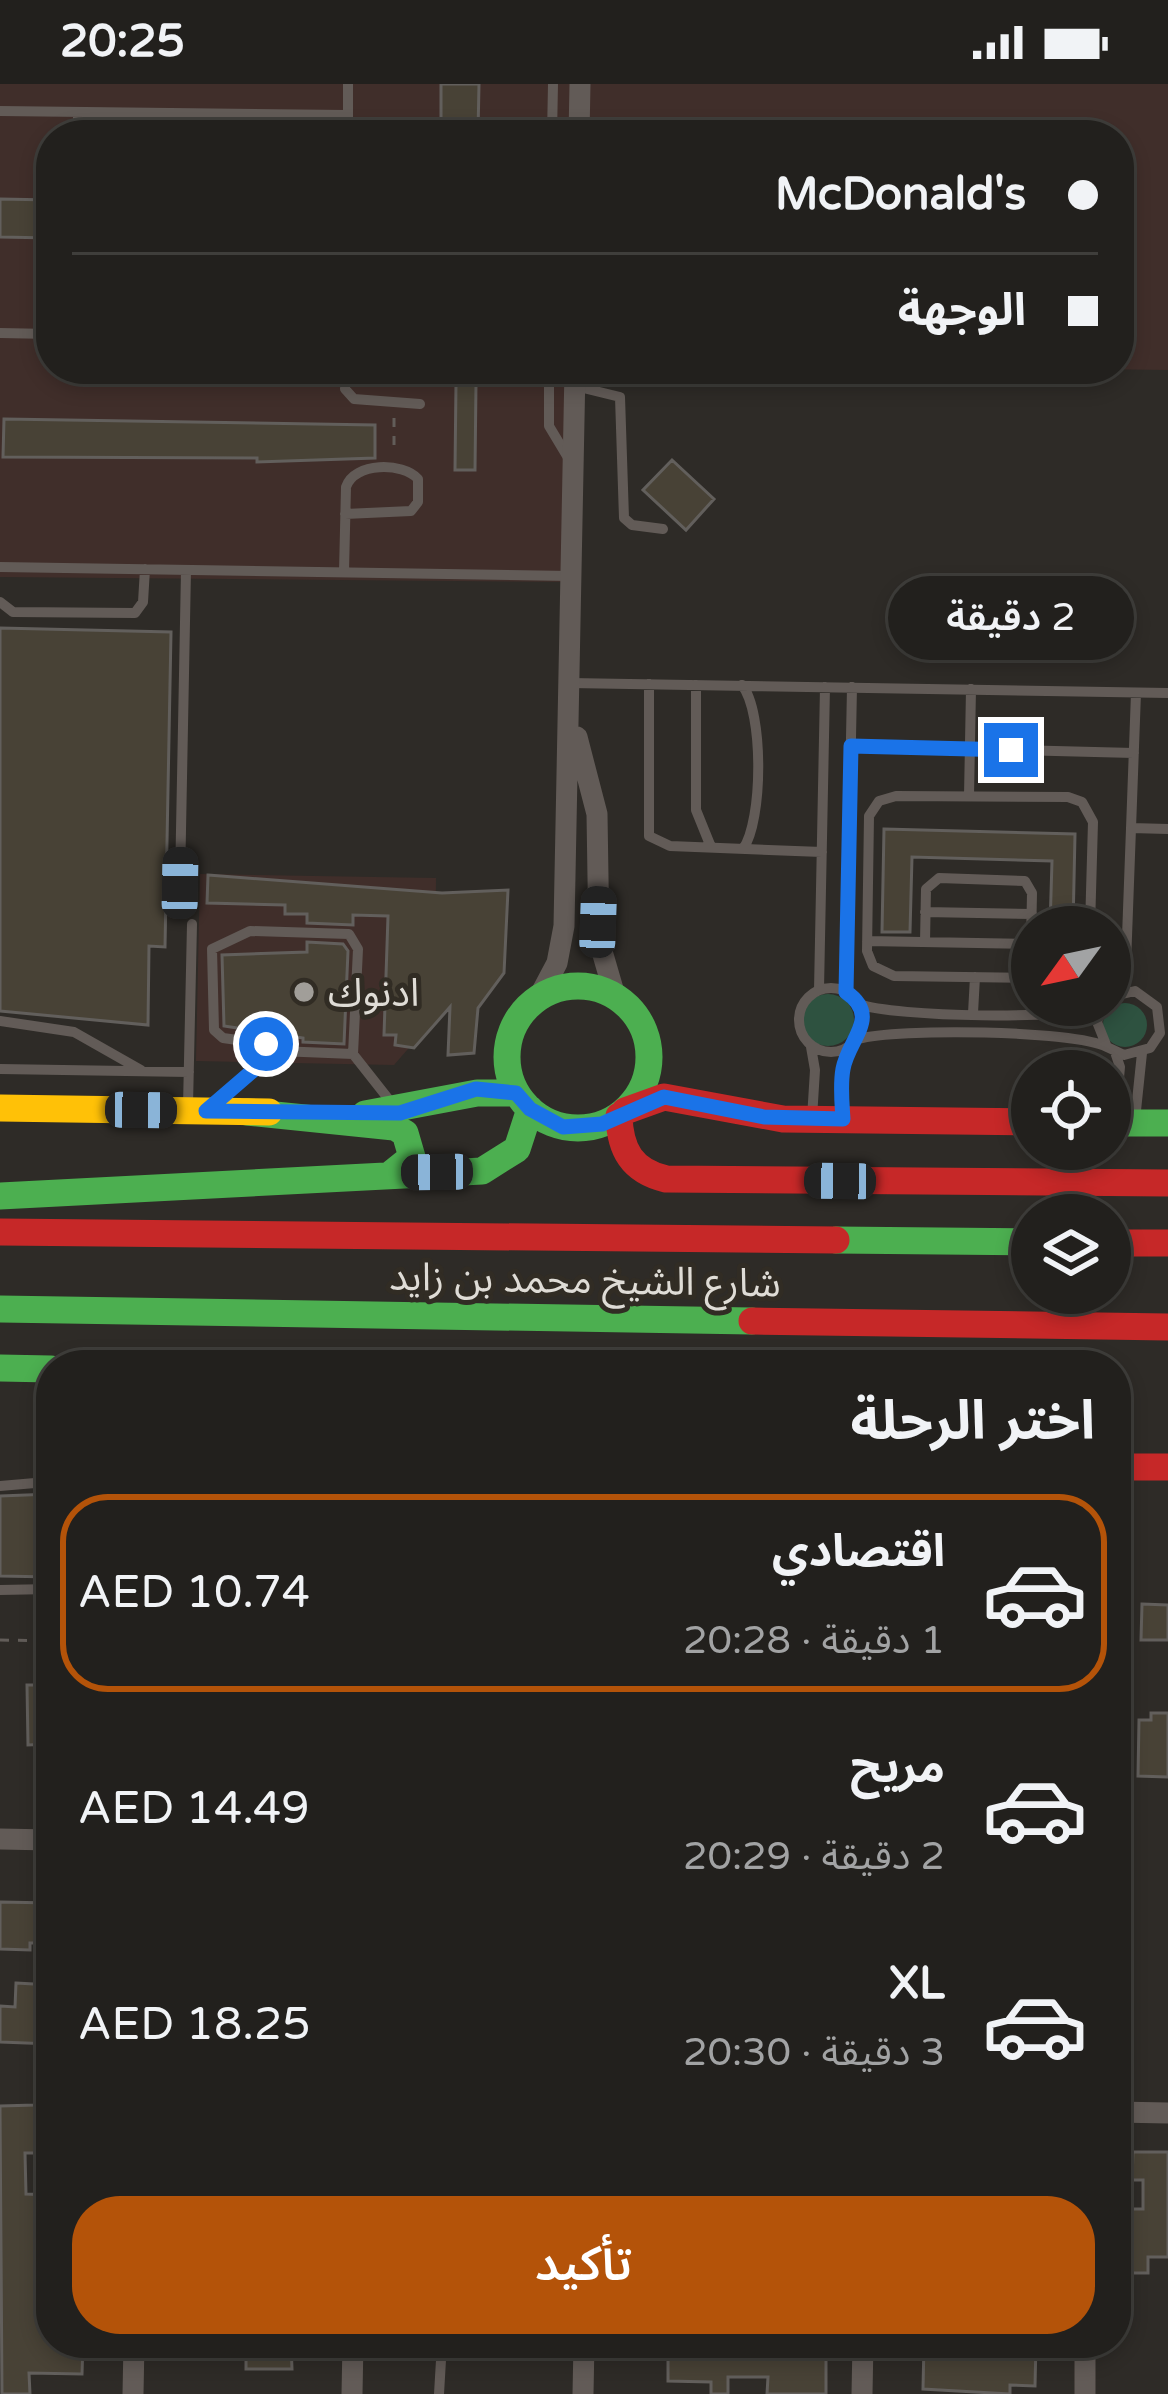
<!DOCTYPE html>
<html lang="ar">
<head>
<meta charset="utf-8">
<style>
	body { margin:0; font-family:"Varela Round","Noto Sans Arabic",sans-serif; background:#2a2826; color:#f1f3f6; direction:rtl; height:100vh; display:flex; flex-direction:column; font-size:45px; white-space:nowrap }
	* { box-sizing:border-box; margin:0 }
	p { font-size:39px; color:#a2a3a4 }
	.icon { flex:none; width:66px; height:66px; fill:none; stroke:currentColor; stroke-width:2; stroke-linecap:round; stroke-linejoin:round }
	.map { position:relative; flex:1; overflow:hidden; direction:ltr }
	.details { position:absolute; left:36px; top:1266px; width:1095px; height:1008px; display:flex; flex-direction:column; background:#22201d; border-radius:48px; box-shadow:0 6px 18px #0003,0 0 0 3px #3f3e3b; direction:rtl }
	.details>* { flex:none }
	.guide { position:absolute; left:36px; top:36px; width:1098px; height:264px; border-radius:48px; box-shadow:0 6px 18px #0003,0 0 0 3px #3f3e3b; direction:rtl; display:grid; align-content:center; height:264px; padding:0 36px; background:#22201d }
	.needle { width:78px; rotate:237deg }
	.fabs { position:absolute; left:1011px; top:822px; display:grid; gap:24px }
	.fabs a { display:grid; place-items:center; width:120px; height:120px; border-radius:50%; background:#22201d; box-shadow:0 6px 18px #0003,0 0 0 3px #3f3e3b; font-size:60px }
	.end { position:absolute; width:54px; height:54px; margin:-27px; border:15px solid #1a73e8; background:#fff; box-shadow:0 0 0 6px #fff }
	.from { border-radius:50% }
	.bubble { position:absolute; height:84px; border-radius:42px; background:#22201d; box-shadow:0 6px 18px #0003,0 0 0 3px #3f3e3b; font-size:39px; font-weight:600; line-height:84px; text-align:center; direction:rtl }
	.car { position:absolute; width:36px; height:72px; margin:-36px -18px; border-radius:15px; box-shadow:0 0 9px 3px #0007; background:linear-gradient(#222 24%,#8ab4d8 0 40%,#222 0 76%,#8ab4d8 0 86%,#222 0) }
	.guide b { display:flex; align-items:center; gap:42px; height:114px; font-size:45px }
	.guide b+b { border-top:3px solid #3f3e3b }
	.guide i { width:30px; height:30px; background:#f1f3f6 }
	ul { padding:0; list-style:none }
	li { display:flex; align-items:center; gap:36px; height:198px; margin:0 24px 18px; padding:0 12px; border:6px solid transparent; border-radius:48px }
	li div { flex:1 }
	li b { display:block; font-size:45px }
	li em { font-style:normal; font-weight:600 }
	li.current { border-color:#b45309 }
	li>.icon { width:108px; height:108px; stroke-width:1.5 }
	h2 { padding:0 36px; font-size:54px; line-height:144px }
	.cta { display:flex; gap:24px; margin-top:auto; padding:24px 36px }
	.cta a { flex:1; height:138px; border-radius:48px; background:#b45309; color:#fff; font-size:48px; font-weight:600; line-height:138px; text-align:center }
	.status { display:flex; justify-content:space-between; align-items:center; height:84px; padding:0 60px; background:#22201d; direction:ltr }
	.status svg { height:33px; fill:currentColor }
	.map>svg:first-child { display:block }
	.commercial { fill:#402e2a }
	.green { fill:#2e5240 }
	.building { fill:#484236; stroke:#625f5c; stroke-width:3 }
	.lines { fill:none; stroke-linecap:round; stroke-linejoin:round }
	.path { stroke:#625d59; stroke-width:3; stroke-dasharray:9 9; stroke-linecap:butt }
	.lane { stroke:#625b57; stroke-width:10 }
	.street { stroke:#625b57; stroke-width:21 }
	.fast { stroke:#4caf50; stroke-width:27 }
	.slow { stroke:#ffc107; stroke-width:27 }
	.jam { stroke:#c62828; stroke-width:27 }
	.route { stroke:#1a73e8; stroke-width:15 }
	.poi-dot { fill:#a19e99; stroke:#312c24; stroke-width:4.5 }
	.labels { text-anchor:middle; stroke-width:10; stroke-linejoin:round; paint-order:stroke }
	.poi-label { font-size:39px; fill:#dfdcd6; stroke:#312c24; text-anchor:start }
	.street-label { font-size:39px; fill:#dfdcd6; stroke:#312c24 }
</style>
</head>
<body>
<div class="status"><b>20:25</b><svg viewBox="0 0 49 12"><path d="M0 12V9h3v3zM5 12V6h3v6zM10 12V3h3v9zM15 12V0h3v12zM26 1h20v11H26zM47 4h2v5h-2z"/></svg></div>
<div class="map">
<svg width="1168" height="2310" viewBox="0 0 1168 2310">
	<rect width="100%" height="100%" fill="#2e2b27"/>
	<!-- commercial -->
	<path class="commercial" d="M0,0h1168v286l-78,-1h29v-234h-1068v234h532l-4,213 -579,-5z
		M200,790l236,4 -1,140 -41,47 -198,-4z"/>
	<!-- green -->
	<path class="green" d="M802 936a26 26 0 1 1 52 0a26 26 0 1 1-52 0Z
		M1103 941a22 22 0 1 1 44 0a22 22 0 1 1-44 0Z"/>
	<!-- building -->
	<path class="building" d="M441,0h38l-1,49 -37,-1z
		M0,115l51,1v38l-51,-1z
		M456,300h20l-1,86h-20z
		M4,335l371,6v33l-118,4v-4l-254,-1z
		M672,376l42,39 -28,31 -43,-40z
		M0,544l171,4 -6,315 -16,-1 -1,79 -148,-14z
		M884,745l191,5 -2,93h-23l2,-66 -140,-4 -2,75h-28z
		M208,791l234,18 66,-3 -4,83 -26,35 -4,45 -26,2 2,-48 -36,41 -19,-3 1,-10h-12l4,-119 -35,-1v10l-46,-2v-9h-22v-9l-78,-2z
		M307,858l36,2 5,7 -4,93 -41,-2v-4l-79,-12 -2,-71 85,-3z
		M51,1410v83l-51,-1v-80z
		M1142,1520l26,1v35h-27z
		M27,1601h24v59l-23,1z
		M1151,1629h17v64l-30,-1 1,-56h12z
		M0,1818l51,1v40h-21v7l-30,-1z
		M16,1899l35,2v59l-51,-2v-36l15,1z
		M35,2007h16v62h-26l1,41 25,1v148h32l-1,31 -53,-1 1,21h-28l-2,-288 35,-1z
		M1133,2068h35v105h-20v16h-16l-1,-64h12v-29h-11z
		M257,2259h34l1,26h-46v-18h12z
		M987,2259h49l-1,43 -25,-1v9l-87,-5 1,-45z
		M668,2260h158v50h-59l1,-17h-40v17h-17v-12l-43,-1z"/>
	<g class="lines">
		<!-- path -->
		<path class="path" d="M394,334v32
			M0,1556l51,1"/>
		<!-- lane -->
		<path class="lane" d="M0,27l348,4
			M78,51v-23
			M348,51v-51
			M552,51l1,-51
			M0,249l51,1
			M347,285l-2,20 9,10 66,5
			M549,285v57l21,35
			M575,302l45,11 4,121 8,7 31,4
			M0,483l571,9
			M344,488l2,-85c8,-25 57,-25 72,-8v23l-7,9 -66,3
			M0,518l13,10 122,1 8,-11 2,-33
			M570,599l598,10
			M649,600v152l21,10 152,6
			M696,601v125l15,37
			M742,601c22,27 21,136 1,164
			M851,662l283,7
			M969,712l2,-107
			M1131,744l37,1
			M180,798l6,-312
			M925,828l107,2
			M867,857l165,3
			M925,858l1,-53 13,-11 86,3 7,12 -1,51
			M1032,894l-138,-2 -21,-10 -6,-15 2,-135 10,-15 17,-5 172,1 14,5 11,20 -3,105
			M799 936a32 32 0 1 1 64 0a32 32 0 1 1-64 0Z
			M819,906l6,-303
			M1125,907l11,-298
			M846,908l6,-305
			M859,920c34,13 213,17 243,1
			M1102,921l-5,17 10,25 17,8 26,-7 10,-15 -3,-26 -22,-16 -25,6
			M973,929l2,-36
			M0,937l74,11 67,38
			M858,955c39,-11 215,-9 249,8
			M811,963l4,23 -3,48
			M1115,968l5,15 -5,53
			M271,971l-5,-11 -43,-6 -9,-8 -2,-81 38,-18 99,3 9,15 -5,105 41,52
			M0,985l189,3
			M214,1020l65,-53 74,3
			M188,1022l4,-182
			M843,1032l-1,-45 10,-25
			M1135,1036l7,-67
			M0,1402l35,-3 16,-18
			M0,1506l51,-1
			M439,2310l3,-51"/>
		<!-- street -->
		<path class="street" d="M579,51l1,-51
			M577,653l20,77 2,127 16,55
			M539,913l18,-34 7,-37 11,-557
			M0,1755l51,1
			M1116,2028l52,1
			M133,2310l1,-51
			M352,2310l1,-51
			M583,2310l1,-51
			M862,2310l1,-51
			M1085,2310v-51"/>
		<!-- fast -->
		<path class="fast" d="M507 973a71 71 0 1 1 142 0a71 71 0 1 1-142 0Z
			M247,1028l147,15 11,6 7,24 -20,16
			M365,1030l112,-21h39
			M1110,1039h58
			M0,1112l482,-25 35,-22 13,-40
			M836,1156l196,2
			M0,1225l752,12
			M0,1284l51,1"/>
		<!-- slow -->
		<path class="slow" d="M0,1024l269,4"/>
		<!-- jam -->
		<path class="jam" d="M625,1027l39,-14 119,22 249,3
			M619,1032c1,34 13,55 47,63l502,4
			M0,1148l836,8
			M1110,1159h58
			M752,1237l416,6
			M1116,1383h52"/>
	</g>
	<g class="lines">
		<!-- route -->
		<path class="route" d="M266,960l5,11 -65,56 194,2 76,-24 40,4 14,16 33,18 39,-3 62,-27 100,20 79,2c-1,-16 -3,-34 0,-50 5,-30 39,-52 3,-77l5,-246 160,4"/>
	</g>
	<!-- markers -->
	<circle class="poi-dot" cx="304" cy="908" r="12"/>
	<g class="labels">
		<!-- poi labels -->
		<g class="poi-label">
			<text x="328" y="922">ادنوك</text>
		</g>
		<!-- street labels -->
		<g class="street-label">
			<text transform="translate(585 1195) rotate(1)" y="14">شارع الشيخ محمد بن زايد</text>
		</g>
	</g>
</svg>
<div class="fabs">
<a><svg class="needle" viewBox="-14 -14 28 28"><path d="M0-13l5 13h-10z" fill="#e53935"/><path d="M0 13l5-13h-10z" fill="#a2a3a4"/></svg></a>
<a><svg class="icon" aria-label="locate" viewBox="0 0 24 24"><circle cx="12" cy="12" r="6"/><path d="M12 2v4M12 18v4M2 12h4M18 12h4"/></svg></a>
<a><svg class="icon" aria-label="layers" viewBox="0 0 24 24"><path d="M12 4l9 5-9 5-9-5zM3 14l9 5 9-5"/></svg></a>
</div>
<i class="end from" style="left:266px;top:960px"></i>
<i class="end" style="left:1011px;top:666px"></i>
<div class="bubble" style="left:888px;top:492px;width:246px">2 دقيقة</div>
<i class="car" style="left:180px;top:799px;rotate:1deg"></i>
<i class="car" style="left:598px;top:838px;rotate:2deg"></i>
<i class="car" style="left:141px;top:1026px;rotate:91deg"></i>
<i class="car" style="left:437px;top:1088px;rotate:269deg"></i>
<i class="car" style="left:840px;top:1097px;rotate:271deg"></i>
<div class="guide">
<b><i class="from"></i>McDonald's</b>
<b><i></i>الوجهة</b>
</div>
<section class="details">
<h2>اختر الرحلة</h2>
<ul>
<li class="current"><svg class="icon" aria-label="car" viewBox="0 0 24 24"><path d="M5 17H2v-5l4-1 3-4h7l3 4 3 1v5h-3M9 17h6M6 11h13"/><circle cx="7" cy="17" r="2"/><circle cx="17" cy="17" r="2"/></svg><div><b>اقتصادي</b><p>1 دقيقة · 20:28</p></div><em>AED 10.74</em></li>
<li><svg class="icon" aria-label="car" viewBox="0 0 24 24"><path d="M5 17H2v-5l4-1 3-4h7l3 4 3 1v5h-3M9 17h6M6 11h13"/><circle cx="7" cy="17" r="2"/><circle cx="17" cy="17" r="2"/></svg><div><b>مريح</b><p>2 دقيقة · 20:29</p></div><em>AED 14.49</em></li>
<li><svg class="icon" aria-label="car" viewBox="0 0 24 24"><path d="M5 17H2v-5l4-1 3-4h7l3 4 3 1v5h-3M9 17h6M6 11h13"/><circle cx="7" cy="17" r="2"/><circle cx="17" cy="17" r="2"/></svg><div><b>XL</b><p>3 دقيقة · 20:30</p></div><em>AED 18.25</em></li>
</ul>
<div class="cta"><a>تأكيد</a></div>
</section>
</div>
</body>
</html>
